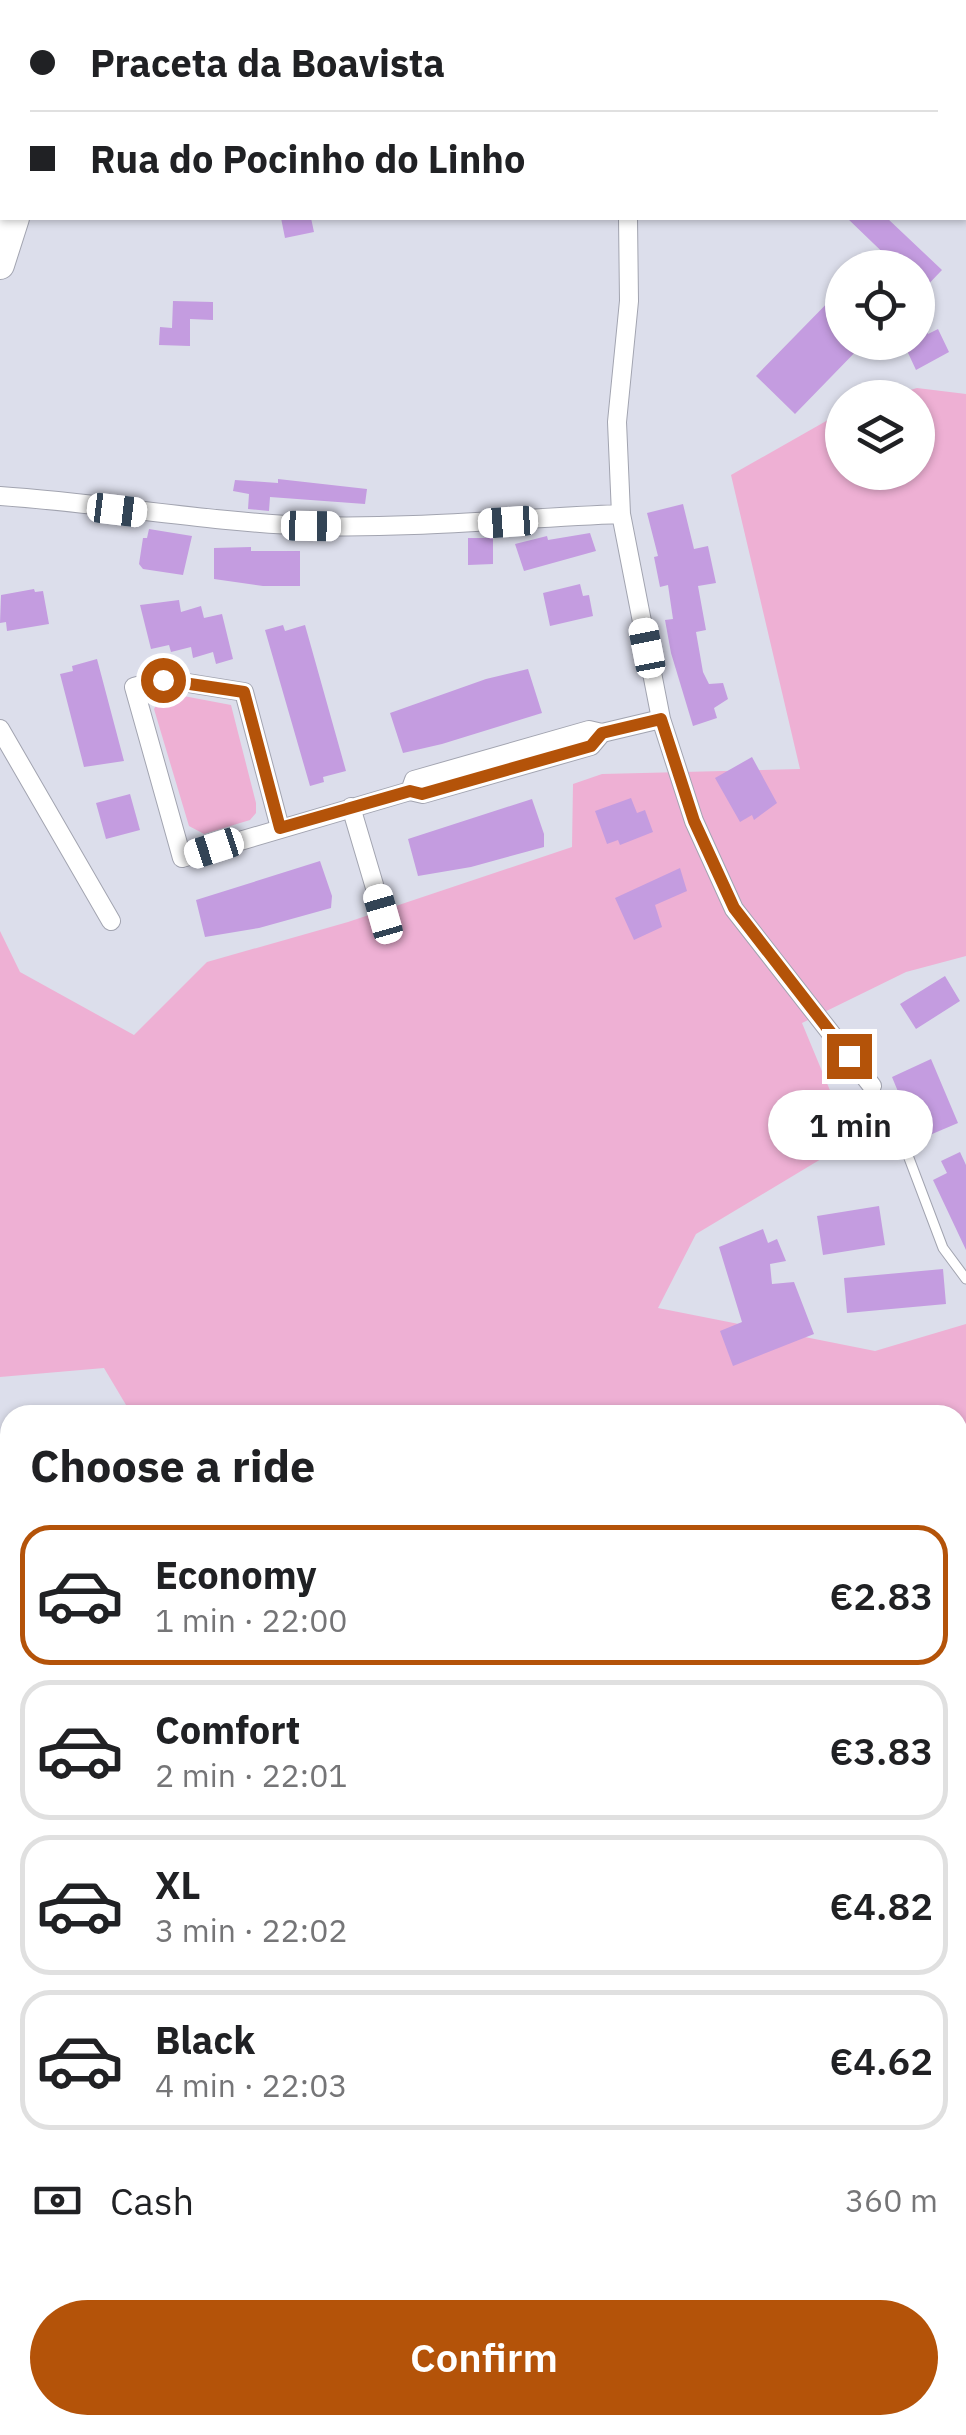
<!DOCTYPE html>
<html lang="en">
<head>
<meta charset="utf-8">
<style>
	body { margin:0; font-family:"IBM Plex Sans",sans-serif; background:#f6f6f6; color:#202124; height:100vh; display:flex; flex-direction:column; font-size:38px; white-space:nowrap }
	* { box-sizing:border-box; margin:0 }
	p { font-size:32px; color:#757577 }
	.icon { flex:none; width:55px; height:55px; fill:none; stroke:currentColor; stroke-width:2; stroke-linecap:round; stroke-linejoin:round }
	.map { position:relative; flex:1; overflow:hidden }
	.details { position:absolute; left:0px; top:1405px; width:968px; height:1030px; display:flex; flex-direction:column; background:#fff; border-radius:30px 30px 0 0; box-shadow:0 2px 8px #0004 }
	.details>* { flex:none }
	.banner { position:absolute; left:0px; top:0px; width:968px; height:220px; box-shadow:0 2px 8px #0004; display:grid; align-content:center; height:220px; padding:0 30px; background:#fff }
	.tools { position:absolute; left:825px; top:250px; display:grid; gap:20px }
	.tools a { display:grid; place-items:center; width:110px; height:110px; border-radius:50%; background:#fff; box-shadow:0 2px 8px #0004; font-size:50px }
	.end { position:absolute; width:45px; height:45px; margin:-22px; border:12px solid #b45309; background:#fff; box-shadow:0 0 0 5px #fff }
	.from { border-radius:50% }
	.bubble { position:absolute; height:70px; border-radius:35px; background:#fff; box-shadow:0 2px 8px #0004; font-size:32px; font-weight:600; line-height:70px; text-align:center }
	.car { position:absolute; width:30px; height:60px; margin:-30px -15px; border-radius:12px; box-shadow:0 0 8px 2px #0007; background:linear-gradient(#fff 24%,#345 0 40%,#fff 0 76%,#345 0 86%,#fff 0) }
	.banner b { display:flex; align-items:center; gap:35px; height:95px; font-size:38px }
	.banner b+b { border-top:2px solid #e0e0e0 }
	.banner i { width:25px; height:25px; background:#202124 }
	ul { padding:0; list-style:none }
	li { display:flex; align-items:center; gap:30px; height:140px; margin:0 20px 15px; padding:0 10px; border:5px solid #e0e0e0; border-radius:30px }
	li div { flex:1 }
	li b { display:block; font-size:38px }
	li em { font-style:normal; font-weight:600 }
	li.current { border-color:#b45309 }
	li>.icon { width:90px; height:90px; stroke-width:1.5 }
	h2 { padding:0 30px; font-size:45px; line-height:120px }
	.pay { display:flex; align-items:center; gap:25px; height:110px; padding:0 30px; font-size:38px }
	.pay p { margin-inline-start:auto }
	.action { display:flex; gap:20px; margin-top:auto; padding:20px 30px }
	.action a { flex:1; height:115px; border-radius:60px; background:#b45309; color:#fff; font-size:40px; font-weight:600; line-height:115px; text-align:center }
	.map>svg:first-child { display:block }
	.green { fill:#eeb0d4 }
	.building { fill:#c49ce0 }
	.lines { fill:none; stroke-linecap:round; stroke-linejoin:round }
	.lane-casing { stroke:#a2a4b0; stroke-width:11 }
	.street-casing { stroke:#a2a4b0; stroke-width:20 }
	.secondary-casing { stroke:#a2a4b0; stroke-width:28 }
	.primary-casing { stroke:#a2a4b0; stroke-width:30 }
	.lane { stroke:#fff; stroke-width:9 }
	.street { stroke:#fff; stroke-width:18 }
	.secondary { stroke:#fff; stroke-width:25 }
	.primary { stroke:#fff; stroke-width:28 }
	.route { stroke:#b45309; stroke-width:12 }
</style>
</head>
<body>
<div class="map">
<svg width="966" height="2435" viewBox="0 0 966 2435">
	<rect width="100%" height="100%" fill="#dcdeeb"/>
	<!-- green -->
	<path class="green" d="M917,388l49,6v562l-60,16 -104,51 49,118 -155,93 -38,74 217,43 91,-27v815l-8,9v-733h-826l-28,-47 -104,9v-446l20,41 114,63 73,-73 141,-40 224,-75 1,-63 29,-10 198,-5 -69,-294 111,-63v60h76v-74l-31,-1z
		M173,694l58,11 25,98v10l-6,7 -46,14 -15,-8 -35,-117 8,-14z"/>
	<!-- building -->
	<path class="building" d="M281,218h30l3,14 -29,6z
		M847,218h40l55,52 -24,25v-27h-19z
		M842,288v54h23l-70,72 -39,-38z
		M173,301l40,1v18l-23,-1v27l-31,-1 1,-18 12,1z
		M918,312l10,22 10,-5 11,23 -33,18 -13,-28h15z
		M278,479l89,10 -2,15 -95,-7 -1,14 -21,-2 1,-15 -16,-3 2,-11 43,3z
		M683,504l11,45 14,-3 8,37 -18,3 8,44 -10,2 7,40 6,12 14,-1 5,16 -14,9 3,10 -24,8 -22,-73 -6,-33 8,-1 -5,-34 -8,2 -6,-30 4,-1 -11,-43z
		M149,529l43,7 -9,39 -40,-6 -4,-5 4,-26h4z
		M590,533l6,18 -72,20 -9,-27 32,-8 1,4z
		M468,538h25v26l-25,1z
		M251,547v4h49v35h-37l-49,-7v-31z
		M580,584l3,12 6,-1 4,21 -43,10 -7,-33z
		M34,589l1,3 8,-1 6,33 -42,7 -1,-9 -6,1 1,-28z
		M179,600l2,12 20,-6 3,12 18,-4 11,45 -17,5 -3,-12 -20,6 -2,-11 -20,5 -2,-7 -18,4 -11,-44z
		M283,625l2,6 20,-6 41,146 -23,6 1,5 -14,4 -45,-156z
		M97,659l27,102 -40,6 -24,-93 13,-3 -1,-5z
		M528,669l14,44 -100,31 -39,9 -13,-40 96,-34z
		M752,757l25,46 -23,17 -2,-5 -12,7 -25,-44z
		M130,794l10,36 -34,9 -10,-36z
		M631,798l6,15 8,-3 8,22 -33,13 -2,-5 -11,4 -12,-33z
		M532,799l12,35v13l-73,20 -53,9 -10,-37z
		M320,861l12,35 -1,12 -72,20 -54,9 -9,-37z
		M680,868l7,23 -32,14 7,22 -28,13 -19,-42z
		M945,976l15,25 -44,28 -16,-25z
		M931,1059l27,64 -40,17 -26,-63z
		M960,1152l6,13v85l-33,-70 14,-7 -6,-12z
		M879,1206l6,39 -62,10 -6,-39z
		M763,1229l5,14 9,-4 9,22 -16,3 2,20 22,-2 20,52 -81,32 -13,-35 22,-9 -23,-75z
		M943,1269l3,35 -99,9 -3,-35z"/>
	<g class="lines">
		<defs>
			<path id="lane" d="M872,1086l26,43 45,119 23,31"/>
			<path id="street" d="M31,0l2,2
				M570,0l2,2
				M628,218l1,83 -12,121 4,92 40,205 33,102 40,88 138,177
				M0,496c104,7 206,26 310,30 104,3 207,-8 311,-12
				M0,729l111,192
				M410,791l4,-11 175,-50 13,3 59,-14
				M351,807l32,108
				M280,828l-36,-136 -81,-13 -29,8 48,171 228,-67 13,3 168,-48 11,-13
				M0,1508h10
				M0,1706l10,-9
				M0,2117l10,-6
				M455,2425l9,10
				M477,2435l15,-10"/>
			<path id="secondary" d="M0,2315l10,6
				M165,2425l11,10"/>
			<path id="primary" d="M80,2v-2
				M0,265l15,-47"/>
		</defs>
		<!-- lane casing -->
		<use href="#lane" class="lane-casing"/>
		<!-- street casing -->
		<use href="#street" class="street-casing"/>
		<!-- secondary casing -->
		<use href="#secondary" class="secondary-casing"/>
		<!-- primary casing -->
		<use href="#primary" class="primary-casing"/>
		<!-- lane -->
		<use href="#lane" class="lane"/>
		<!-- street -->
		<use href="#street" class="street"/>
		<!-- secondary -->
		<use href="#secondary" class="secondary"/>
		<!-- primary -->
		<use href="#primary" class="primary"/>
	</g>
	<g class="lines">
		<!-- route -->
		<path class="route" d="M163,680l81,12 36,136 130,-37 12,3 169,-48 11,-13 59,-14 33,102 40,87 115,148"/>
	</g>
</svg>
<div class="tools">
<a><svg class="icon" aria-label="locate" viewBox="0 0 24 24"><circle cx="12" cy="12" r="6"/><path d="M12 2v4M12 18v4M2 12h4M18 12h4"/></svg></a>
<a><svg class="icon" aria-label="layers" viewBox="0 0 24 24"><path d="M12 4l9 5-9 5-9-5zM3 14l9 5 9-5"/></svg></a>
</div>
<i class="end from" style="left:163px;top:680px"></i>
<i class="end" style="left:849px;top:1056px"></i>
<div class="bubble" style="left:768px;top:1090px;width:165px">1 min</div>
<i class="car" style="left:117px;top:510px;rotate:97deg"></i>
<i class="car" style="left:508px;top:522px;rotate:266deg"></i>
<i class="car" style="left:311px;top:526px;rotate:91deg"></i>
<i class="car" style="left:647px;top:648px;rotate:349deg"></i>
<i class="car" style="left:214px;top:848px;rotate:252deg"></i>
<i class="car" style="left:383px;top:914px;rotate:344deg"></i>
<div class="banner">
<b><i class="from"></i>Praceta da Boavista</b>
<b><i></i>Rua do Pocinho do Linho</b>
</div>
<section class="details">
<h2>Choose a ride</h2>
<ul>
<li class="current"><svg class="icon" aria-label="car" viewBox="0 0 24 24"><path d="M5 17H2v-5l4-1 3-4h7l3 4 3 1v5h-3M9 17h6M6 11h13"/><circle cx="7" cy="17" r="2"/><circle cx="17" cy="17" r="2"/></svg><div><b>Economy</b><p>1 min · 22:00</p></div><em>€2.83</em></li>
<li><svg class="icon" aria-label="car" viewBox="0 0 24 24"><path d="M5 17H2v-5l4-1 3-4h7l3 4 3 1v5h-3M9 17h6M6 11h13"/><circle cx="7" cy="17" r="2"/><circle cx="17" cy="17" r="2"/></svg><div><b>Comfort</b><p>2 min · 22:01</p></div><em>€3.83</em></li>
<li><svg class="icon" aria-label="car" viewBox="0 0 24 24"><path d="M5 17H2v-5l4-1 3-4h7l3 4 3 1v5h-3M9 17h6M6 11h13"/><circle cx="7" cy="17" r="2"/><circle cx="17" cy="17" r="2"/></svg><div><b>XL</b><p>3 min · 22:02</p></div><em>€4.82</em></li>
<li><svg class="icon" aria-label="car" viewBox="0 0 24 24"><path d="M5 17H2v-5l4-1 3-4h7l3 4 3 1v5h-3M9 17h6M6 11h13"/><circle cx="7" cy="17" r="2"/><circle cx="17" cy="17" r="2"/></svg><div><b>Black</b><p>4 min · 22:03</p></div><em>€4.62</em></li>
</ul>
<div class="pay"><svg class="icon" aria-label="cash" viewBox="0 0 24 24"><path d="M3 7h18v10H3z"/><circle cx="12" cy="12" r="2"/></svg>Cash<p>360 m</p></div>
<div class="action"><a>Confirm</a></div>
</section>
</div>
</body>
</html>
